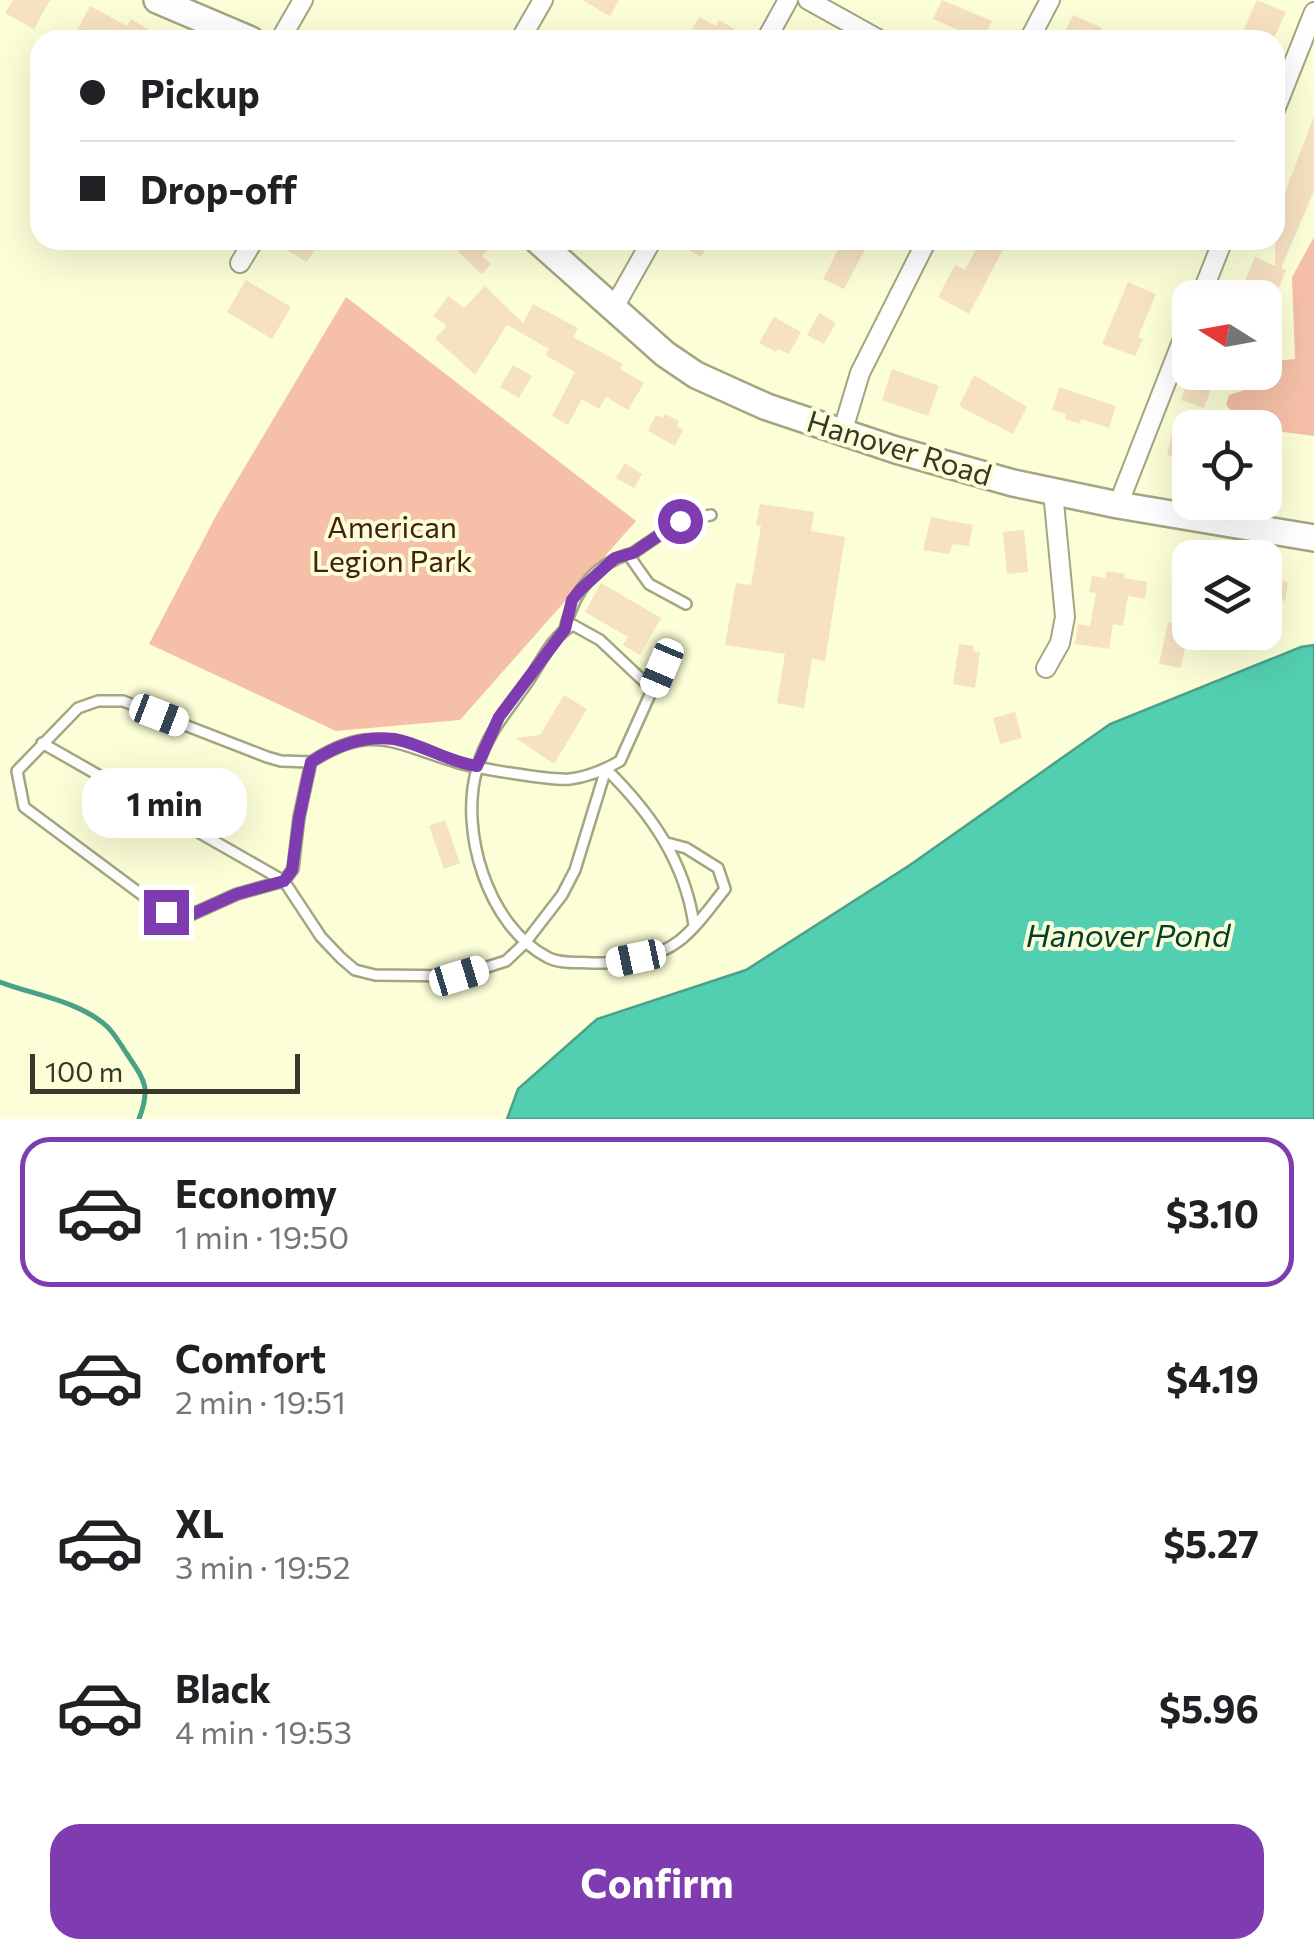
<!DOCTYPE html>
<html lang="en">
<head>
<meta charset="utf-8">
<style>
	body { margin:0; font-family:Commissioner,sans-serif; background:#f6f6f6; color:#202124; height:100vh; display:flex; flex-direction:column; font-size:38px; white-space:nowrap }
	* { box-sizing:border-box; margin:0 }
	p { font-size:32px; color:#757577 }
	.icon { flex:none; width:55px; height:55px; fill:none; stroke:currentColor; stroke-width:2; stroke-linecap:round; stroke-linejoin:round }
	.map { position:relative; height:1119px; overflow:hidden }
	.sheet { display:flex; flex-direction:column; background:#fff; flex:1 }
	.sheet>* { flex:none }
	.top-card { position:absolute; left:30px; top:30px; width:1255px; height:220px; border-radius:30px; box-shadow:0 10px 40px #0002; display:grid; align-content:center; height:220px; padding:0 50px; background:#fff }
	.needle { width:65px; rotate:281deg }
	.fabs { position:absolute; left:1172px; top:280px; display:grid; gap:20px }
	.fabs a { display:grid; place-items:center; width:110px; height:110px; border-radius:20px; background:#fff; box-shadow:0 10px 40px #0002; font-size:50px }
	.scale { position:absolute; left:30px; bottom:25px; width:270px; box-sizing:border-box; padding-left:10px; border:5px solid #373829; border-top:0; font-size:28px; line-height:35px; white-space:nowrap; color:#373829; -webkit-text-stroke:8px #fcfed7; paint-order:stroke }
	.end { position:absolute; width:45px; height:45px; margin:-22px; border:12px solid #7e3cb0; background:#fff; box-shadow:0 0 0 5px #fff }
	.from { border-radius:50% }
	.bubble { position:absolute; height:70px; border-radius:30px; background:#fff; box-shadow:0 10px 40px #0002; font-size:32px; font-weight:700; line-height:70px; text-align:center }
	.car { position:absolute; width:30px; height:60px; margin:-30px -15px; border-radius:12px; box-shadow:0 0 8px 2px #0007; background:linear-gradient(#fff 24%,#345 0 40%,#fff 0 76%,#345 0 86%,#fff 0) }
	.top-card b { display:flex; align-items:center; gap:35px; height:95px; font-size:38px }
	.top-card b+b { border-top:2px solid #e0e0e0 }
	.top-card i { width:25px; height:25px; background:#202124 }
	ul { padding:18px 0 0; list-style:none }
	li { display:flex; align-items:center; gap:30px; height:150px; margin:0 20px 15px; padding:0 30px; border:5px solid transparent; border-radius:30px }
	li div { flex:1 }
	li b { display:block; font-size:38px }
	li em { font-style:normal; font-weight:700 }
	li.current { border-color:#7e3cb0 }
	li>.icon { width:90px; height:90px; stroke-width:1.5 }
	.button { display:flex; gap:20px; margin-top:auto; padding:20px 50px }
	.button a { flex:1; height:115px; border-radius:30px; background:#7e3cb0; color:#fff; font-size:40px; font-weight:700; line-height:115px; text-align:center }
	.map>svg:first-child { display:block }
	.green { fill:#f6c0a8 }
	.water { fill:#52ceb1; stroke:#4aa188; stroke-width:2.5 }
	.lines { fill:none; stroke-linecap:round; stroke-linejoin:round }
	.stream { stroke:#4aa188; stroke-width:5 }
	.building { fill:#f6e1c2 }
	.lane-casing { stroke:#a4a682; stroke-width:14 }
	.street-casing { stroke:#a4a682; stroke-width:22 }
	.secondary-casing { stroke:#a4a682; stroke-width:30 }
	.lane { stroke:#fff; stroke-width:9 }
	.street { stroke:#fff; stroke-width:18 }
	.secondary { stroke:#fff; stroke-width:25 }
	.route { stroke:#7e3cb0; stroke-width:12 }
	.labels { text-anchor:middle; stroke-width:8; stroke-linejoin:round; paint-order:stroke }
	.street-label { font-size:30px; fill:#373829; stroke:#fcfed7 }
	.park-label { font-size:30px; fill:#432010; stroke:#fcfed7 }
	.water-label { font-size:32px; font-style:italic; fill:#033e32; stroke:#fcfed7 }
</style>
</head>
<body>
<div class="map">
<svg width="1314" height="1119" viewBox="0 0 1314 1119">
	<rect width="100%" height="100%" fill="#fcfed7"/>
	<!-- green -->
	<path class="green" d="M1314,237v199l-68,-9 -20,-22 3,-10 28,-9 -3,-13 11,-1v-10l30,-3 -3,-82z
		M346,297l290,224 -176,199 -124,11 -187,-87 69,-132z"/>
	<!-- water -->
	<path class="water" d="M1314,645v474h-807l11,-30 79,-70 149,-49 164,-105 200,-141 191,-77z"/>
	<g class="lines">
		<!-- stream -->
		<path class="stream" d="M0,982c34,13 74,18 103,41 10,7 17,21 24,31 18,27 24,33 12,65"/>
	</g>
	<!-- building -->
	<path class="building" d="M13,0h37l-16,29 -29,-16z
		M582,0h37l-9,16z
		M942,0l50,21 -10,19 -49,-21z
		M1257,0l29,12 -13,28h-34z
		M90,6l37,20 4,-7 35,21h-84l-8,-4z
		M1073,15l29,13 -6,12h-35z
		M699,17l17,9 3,-6 17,10 -3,6 7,4h-54z
		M1314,116v75l-33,77 5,2 -10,24 -31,-14 10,-23 20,9v-47z
		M270,240h51l-14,22z
		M465,240h11l11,10 -5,6 9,8 -9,10 -23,-21 -1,-6z
		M672,240h39l-10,17z
		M843,240h27l-26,49 -21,-10z
		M981,240h27l-39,74 -31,-17 17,-32 10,5z
		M246,280l45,27 -19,32 -45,-27z
		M1128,282l28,12 -18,43 5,2 -8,17 -33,-12z
		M485,286l38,37 10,-19 45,24 -5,9 50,27 -3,5 24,14 -16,27 -22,-13 -7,12 -17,-10 -14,26 -16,-9 23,-44 -30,-17 4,-6 -42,-24 -32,50 -40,-37 12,-12 -14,-10 15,-20 16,12z
		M819,313l17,10 -12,21 -17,-9z
		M774,317l27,15 -12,22 -11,-5 -2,3 -17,-9z
		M513,365l19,11 -13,22 -19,-11z
		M892,369l47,17 -11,30 -46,-16z
		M1191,372h26l-13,36 -23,-8z
		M974,375l53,32 -14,27 -54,-28z
		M1059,387l57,19 -7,22 -28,-9 -1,5 -15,-5 1,-5 -14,-4z
		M665,414l14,7 -2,5 6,4 -8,16 -27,-15 8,-16 7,3z
		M1172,433l18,5v22l-23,-5z
		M625,463l17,11 -8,14 -18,-10z
		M760,504l54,8 -3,19 34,6 -20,124 -13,-2 -8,49 -27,-5 8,-49 -60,-9 11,-62 15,2 10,-59 -5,-1z
		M931,517l42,8 -4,21 -16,-2 -4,10 -26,-4z
		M1024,530l4,42 -21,2 -4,-42z
		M1107,571l18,3 -1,4 23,4 -2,17 -17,-3 -5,30 -10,-2 -4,25 -34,-5 3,-20 12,2 6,-33 -7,-1 3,-16 13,2z
		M1265,578l23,4 -3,19 -20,-3z
		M601,583l60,35 -21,37 -17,-10 5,-8 -43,-25z
		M1168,622l21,5 -8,41 -22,-4z
		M959,644l15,2 -1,5 7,1 -5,36 -22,-4z
		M564,695l23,14 -33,55 -38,-26 24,-3z
		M1015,712l7,26 -22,6 -7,-26z
		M445,820l15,43 -16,6 -15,-43z"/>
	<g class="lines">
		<defs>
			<path id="lane" d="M686,604l-37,-20 -17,-24 1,-7 47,-32 31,-6
				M565,629c9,-37 29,-66 68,-76
				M653,690l-53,-50 -27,-15c-24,13 -34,43 -51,65 -18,25 -37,48 -45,79 -18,62 11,157 70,188 12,7 31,5 45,6 28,1 65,-5 87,-22 18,-14 32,-35 46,-52l-7,-21 -32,-20 -19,-5
				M42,743l242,138 37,56 20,21 14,12 20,5 84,1 47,-15 19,-18 37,-48 13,-25 31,-101c45,44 79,93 88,156
				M311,762l-30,-1 -14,-4 -144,-56h-25l-20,7 -61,63 7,36 153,114 60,-27 47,-13 9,-12 6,-52 12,-55c61,-40 84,-18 145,0 18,6 97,19 114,17 17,-2 36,-10 50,-18l42,-93"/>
			<path id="street" d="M808,0l72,40
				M280,40l23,-40
				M520,40l23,-40
				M766,40l22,-40
				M1029,40l21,-40
				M1275,110l39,-98
				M240,263l14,-23
				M1200,298l23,-58
				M613,309l39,-69
				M842,433l18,-60 67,-133
				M1118,505l72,-184
				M1046,668l14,-25 5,-26 -12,-125"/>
			<path id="secondary" d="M157,0l94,40
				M537,240l128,114 31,21 71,32 129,43 117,33 105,22 196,33"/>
		</defs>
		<!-- lane casing -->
		<use href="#lane" class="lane-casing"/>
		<!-- street casing -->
		<use href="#street" class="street-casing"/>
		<!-- secondary casing -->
		<use href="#secondary" class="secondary-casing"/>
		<!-- lane -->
		<use href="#lane" class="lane"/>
		<!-- street -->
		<use href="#street" class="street"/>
		<!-- secondary -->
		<use href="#secondary" class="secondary"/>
	</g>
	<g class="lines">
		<!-- route -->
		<path class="route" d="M166,912l11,9 60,-27 47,-13 8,-11 7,-52 12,-56c24,-16 53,-27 83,-23 28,5 54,23 83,27l22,-49 66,-88 7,-29 8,-10 35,-32 18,-5 47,-32"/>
	</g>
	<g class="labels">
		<!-- street labels -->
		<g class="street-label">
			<text transform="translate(899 449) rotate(17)" y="10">Hanover Road</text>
		</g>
		<!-- park labels -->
		<g class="park-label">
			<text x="392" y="538">American<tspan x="392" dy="34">Legion Park</tspan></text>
		</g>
		<!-- water labels -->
		<g class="water-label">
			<text x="1128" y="947">Hanover Pond</text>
		</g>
	</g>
</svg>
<div class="fabs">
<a><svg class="needle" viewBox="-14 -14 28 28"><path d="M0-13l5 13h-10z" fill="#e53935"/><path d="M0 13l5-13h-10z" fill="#757577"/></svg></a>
<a><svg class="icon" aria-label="locate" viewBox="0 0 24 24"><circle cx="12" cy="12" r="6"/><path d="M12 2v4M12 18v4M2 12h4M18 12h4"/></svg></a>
<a><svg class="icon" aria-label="layers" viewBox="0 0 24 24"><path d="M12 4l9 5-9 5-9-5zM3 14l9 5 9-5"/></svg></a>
</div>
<div class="scale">100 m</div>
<i class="end from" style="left:680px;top:521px"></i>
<i class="end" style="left:166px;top:912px"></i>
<div class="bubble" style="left:82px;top:768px;width:165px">1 min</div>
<i class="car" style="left:662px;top:668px;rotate:203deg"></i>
<i class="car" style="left:159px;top:715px;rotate:111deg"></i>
<i class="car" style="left:636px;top:958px;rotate:258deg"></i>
<i class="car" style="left:459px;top:976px;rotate:73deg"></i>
<div class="top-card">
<b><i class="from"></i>Pickup</b>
<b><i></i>Drop-off</b>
</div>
</div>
<section class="sheet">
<ul>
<li class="current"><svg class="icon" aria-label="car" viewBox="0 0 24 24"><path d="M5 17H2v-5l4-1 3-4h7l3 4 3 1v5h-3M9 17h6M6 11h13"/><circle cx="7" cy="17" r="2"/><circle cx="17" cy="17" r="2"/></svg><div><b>Economy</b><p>1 min · 19:50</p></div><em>$3.10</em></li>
<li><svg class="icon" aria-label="car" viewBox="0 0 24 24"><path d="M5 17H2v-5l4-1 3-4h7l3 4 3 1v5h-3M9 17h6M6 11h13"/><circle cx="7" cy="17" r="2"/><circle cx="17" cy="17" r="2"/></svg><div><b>Comfort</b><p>2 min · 19:51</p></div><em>$4.19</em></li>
<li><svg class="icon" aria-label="car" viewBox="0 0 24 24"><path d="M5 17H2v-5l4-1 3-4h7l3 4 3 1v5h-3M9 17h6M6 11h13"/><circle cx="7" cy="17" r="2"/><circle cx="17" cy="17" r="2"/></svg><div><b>XL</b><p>3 min · 19:52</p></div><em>$5.27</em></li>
<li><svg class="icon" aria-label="car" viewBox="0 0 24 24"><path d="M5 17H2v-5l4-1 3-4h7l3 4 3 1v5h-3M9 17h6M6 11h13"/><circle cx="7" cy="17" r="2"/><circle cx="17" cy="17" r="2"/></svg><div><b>Black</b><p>4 min · 19:53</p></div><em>$5.96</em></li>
</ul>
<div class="button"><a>Confirm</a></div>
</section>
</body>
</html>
